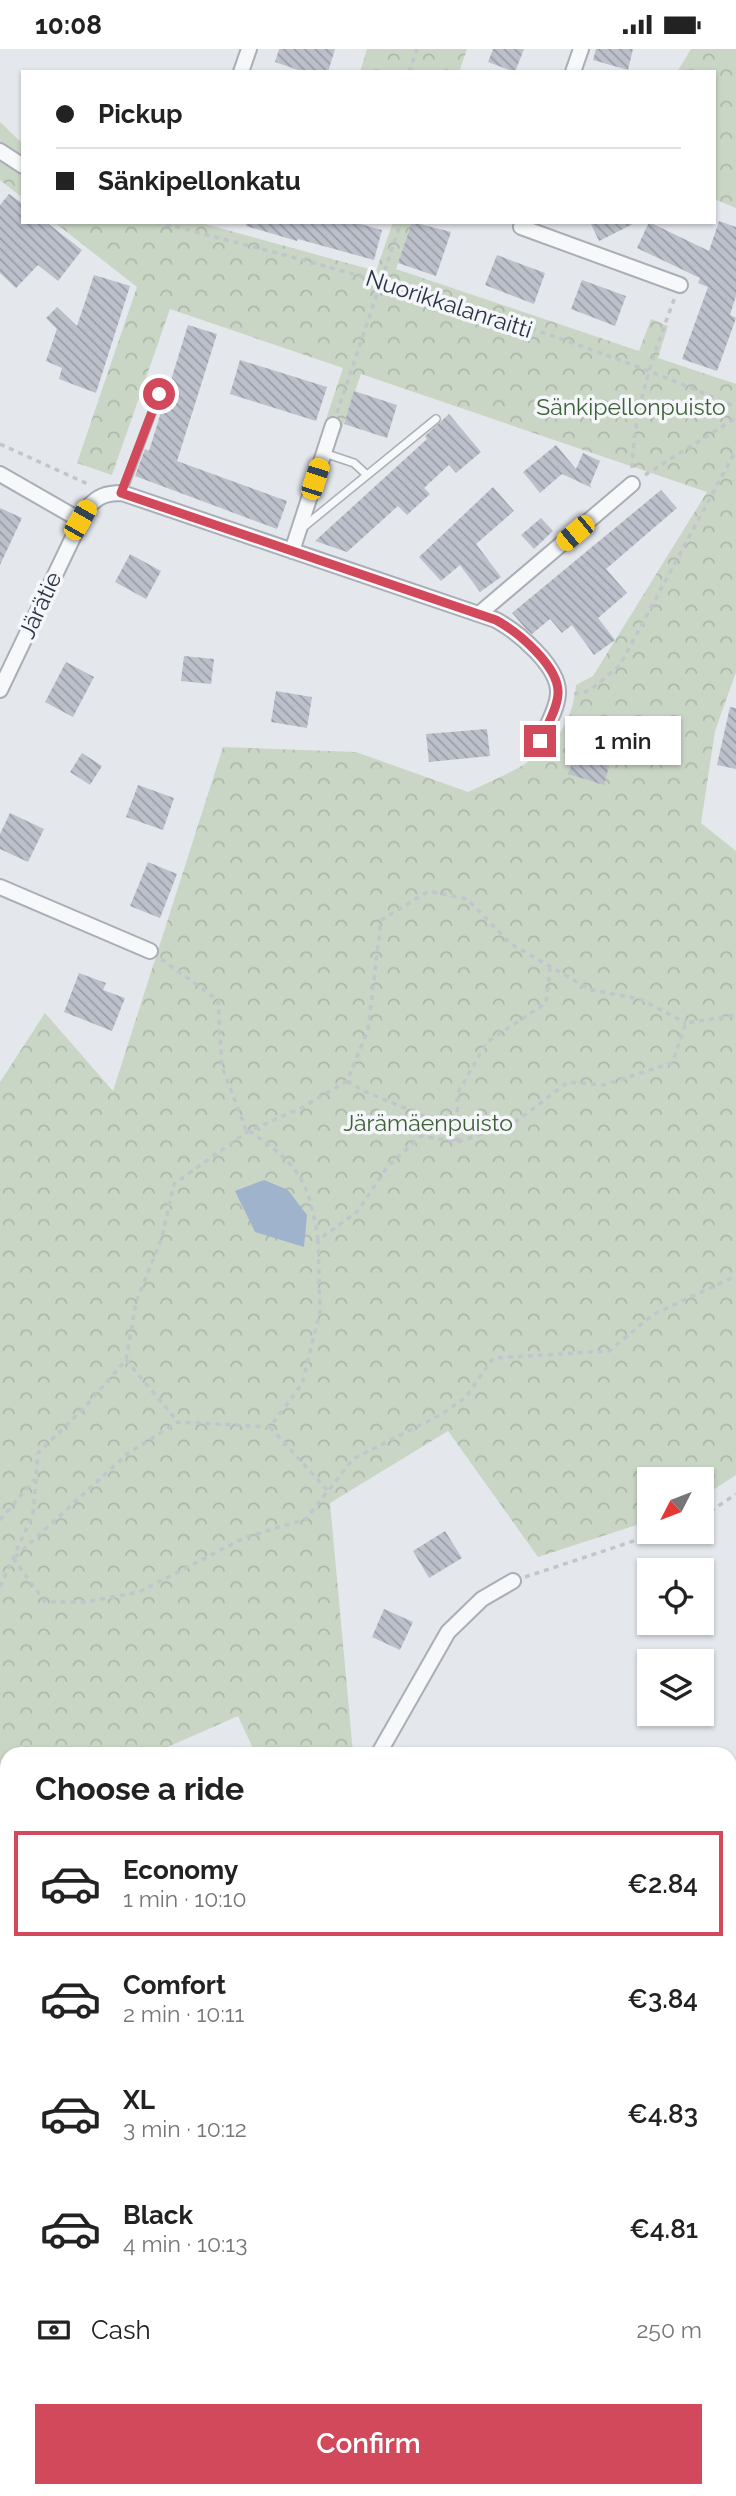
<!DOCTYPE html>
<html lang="en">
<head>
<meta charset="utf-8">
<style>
	body { margin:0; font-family:Raleway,sans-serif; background:#f6f6f6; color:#222; height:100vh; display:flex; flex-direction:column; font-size:26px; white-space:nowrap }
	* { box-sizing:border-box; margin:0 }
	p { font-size:23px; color:#767676 }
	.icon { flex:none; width:38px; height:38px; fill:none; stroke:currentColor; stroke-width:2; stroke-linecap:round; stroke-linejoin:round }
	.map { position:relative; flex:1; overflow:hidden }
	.drawer { position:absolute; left:0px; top:1698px; width:737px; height:751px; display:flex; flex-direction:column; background:#fff; border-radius:21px 21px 0 0; box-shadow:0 2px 5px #0004 }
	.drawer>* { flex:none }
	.top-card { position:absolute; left:21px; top:21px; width:695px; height:154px; border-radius:0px; box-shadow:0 2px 5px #0004; display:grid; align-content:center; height:154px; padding:0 35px; background:#fff }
	.needle { width:46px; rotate:228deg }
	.buttons { position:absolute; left:637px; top:1418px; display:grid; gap:14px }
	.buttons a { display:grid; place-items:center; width:77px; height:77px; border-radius:0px; background:#fff; box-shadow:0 2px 5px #0004; font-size:35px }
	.end { position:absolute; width:32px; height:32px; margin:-16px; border:9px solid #d1495b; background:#fff; box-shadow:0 0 0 4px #fff }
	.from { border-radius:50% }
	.bubble { position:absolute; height:49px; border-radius:0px; background:#fff; box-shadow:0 2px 5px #0004; font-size:23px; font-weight:600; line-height:49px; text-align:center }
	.car { position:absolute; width:21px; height:42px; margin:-21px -10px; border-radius:9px; box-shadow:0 0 5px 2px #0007; background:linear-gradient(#f5c518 24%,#345 0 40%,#f5c518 0 76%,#345 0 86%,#f5c518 0) }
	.top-card b { display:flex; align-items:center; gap:24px; height:66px; font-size:26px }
	.top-card b+b { border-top:2px solid #e0e0e0 }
	.top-card i { width:18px; height:18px; background:#222 }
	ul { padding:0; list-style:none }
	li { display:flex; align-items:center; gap:21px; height:105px; margin:0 14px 10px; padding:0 21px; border:4px solid transparent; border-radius:0px }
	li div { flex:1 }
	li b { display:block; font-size:26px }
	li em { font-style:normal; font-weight:600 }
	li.active { border-color:#d1495b }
	li>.icon { width:63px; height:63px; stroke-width:1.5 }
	h2 { padding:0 35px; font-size:32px; line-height:84px }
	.pay { display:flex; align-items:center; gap:18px; height:77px; padding:0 35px; font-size:26px }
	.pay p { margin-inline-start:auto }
	.action { display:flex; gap:14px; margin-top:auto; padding:14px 35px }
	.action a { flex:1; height:80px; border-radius:0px; background:#d1495b; color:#fff; font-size:28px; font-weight:600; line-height:80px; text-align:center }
	.status { display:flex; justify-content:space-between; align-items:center; height:49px; padding:0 35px; background:#fff; direction:ltr }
	.status svg { height:19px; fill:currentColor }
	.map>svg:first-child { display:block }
	.industrial { fill:url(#industrial-furrows) }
	.grass { fill:url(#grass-tufts) }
	.forest { fill:url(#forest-crowns) }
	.water { fill:#9fb4cc }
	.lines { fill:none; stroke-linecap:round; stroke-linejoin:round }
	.stream { stroke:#9fb4cc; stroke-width:5 }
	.building { fill:url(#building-back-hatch) }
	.service-casing { stroke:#a9aeb7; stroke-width:10 }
	.minor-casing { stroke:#a9aeb7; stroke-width:18 }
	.path { stroke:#c2c5cb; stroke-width:3.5; stroke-dasharray:5 5; stroke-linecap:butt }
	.service { stroke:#f7f8fa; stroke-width:7 }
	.minor { stroke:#f7f8fa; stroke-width:14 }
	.route { stroke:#d1495b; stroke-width:9 }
	.labels { text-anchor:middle; stroke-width:7; stroke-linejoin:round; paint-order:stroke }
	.street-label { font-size:23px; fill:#2b3445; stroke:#f4f6f9 }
	.park-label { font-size:23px; fill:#3f6138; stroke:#f4f6f9 }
</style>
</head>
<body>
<div class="status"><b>10:08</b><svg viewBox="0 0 49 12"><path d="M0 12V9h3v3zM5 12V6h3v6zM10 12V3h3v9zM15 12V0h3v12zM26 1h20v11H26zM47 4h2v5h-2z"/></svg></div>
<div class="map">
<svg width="736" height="2447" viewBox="0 0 736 2447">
	<defs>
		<pattern id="industrial-furrows" width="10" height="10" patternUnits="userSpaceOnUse" patternTransform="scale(1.75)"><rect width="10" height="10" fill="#d2d6de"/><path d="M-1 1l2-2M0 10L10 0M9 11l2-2" fill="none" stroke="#b4b8c0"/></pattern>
		<pattern id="grass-tufts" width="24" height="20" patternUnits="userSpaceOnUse" patternTransform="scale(1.75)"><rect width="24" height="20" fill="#c9d6c5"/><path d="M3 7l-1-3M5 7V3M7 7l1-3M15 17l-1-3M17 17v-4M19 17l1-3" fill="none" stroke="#adb8ab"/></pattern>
		<pattern id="forest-crowns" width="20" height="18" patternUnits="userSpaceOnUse" patternTransform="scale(1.75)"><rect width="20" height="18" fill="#c9d6c5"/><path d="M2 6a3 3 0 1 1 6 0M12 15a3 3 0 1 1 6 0" fill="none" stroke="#adb8ab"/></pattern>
		<pattern id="building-back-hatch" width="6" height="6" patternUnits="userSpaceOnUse" patternTransform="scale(1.75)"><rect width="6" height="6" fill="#bbc0ca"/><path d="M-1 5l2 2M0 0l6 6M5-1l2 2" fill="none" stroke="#989da6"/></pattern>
	</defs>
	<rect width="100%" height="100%" fill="#e4e7ec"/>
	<!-- industrial -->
	<path class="industrial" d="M0,2077l7,3v361h438l5,6h-450z"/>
	<!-- grass -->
	<path class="grass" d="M730,2145l6,3v221l-6,8z"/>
	<!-- forest -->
	<path class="forest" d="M367,0h100l-8,23h-99z
		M691,0h45v159l-22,-9v-127h-37z
		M0,73l23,22v54l-23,-18z
		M54,173h144l178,49 17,-49h19l-16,47 243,82 12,-32 17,7 -10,32 78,26v288l-21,59 -14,92 35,28v624l-34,22v-18h-53v42l-111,36 -90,-126 -118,72 23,250h-98l-17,-37 -84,37h-147v177l-7,1v-849l45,-69 68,78 110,-344 133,5 112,40c53,-25 102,-41 108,-107l17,-9 114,-184 -346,-118 -21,60 -17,-6 20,-60 -173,-59 -58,166 -35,-12 60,-176z
		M7,1909v171l-7,-3v-167z
		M445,2441h154l5,6h-154z"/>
	<!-- water -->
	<path class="water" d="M264,1131l24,10 19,25 -3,32 -49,-15 -20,-41z"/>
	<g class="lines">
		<!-- stream -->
		<path class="stream" d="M0,2179h7
			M585,2441l5,6"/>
	</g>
	<!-- building -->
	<path class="building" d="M279,0h56l-7,23h-24l-29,-10z
		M493,0h31l-9,23 -27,-10z
		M596,0h37l-5,21 -35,-10z
		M9,145l14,10v18h23l36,28 -24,31 -20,-16 -22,23 -16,-15v-68z
		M719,172l17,6v69l-6,19 6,3 -19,53 -35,-12 26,-72 -10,-4 2,-5 -63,-30 12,-26 60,29z
		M246,173h107l29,8 -8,30 -76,-21 -1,2 -51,-15z
		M412,173l39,10 -15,44 -38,-13z
		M590,173h47l-38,19z
		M497,206l48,18 -11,31 -49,-19z
		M94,226l36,11 -34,107 -37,-14 3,-11 -16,-7 11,-32 -11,-11 11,-11 20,19z
		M582,231l44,16 -11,30 -44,-17z
		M188,276l29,9 -40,127 110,40 -10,28 -142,-53 10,-27 4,2z
		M240,311l87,27 -11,34 -86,-27z
		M354,342l43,14 -10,33 -43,-14z
		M449,365l32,38 -25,21 -7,-8 -25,23 6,6 -23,21 -9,-9 -51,46 -32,-11 112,-102 -2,-3z
		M556,396l20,24 7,-16 17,8 -10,24 2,3 -30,-14 -22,19 -17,-21z
		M493,438l21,24 -38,33 25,33 -21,15 -20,-27 -19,16 -22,-24z
		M661,441l16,18 -71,61 21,24 -29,25 17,22 -21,15 -22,-30 -10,8 -12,-14 -18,15 -5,-4 -15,-17z
		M0,459l22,10 -22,47z
		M541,469l12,13 -19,18 -13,-14z
		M130,505l31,17 -15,28 -31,-17z
		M184,607l30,3 -3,25 -30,-3z
		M66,613l28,15 -21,40 -28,-15z
		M276,642l36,6 -5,31 -36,-6z
		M730,658l6,1v61l-19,-4z
		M487,680l3,27 -61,6 -3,-28z
		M82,704l20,13 -12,19 -20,-13z
		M575,707l34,10 -5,19 -36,-11z
		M138,736l36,13 -11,32 -37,-13z
		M10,764l34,16 -16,33 -28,-13v-15z
		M148,813l29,12 -17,44 -30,-12z
		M79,924l27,10 -3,7 22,8 -13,33 -48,-19z
		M445,1482l17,27 -33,20 -16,-27z
		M384,1560l29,13 -13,28 -28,-13z"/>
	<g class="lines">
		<defs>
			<path id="service" d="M324,404l30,10 13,12
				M122,444l37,-99
				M301,480l135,-110
				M0,2049l7,2
				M0,2123l7,8
				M0,2412l7,-7
				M307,2441l5,6"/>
			<path id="minor" d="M241,23l8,-23
				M573,23l8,-23
				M0,102l23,15
				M523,173l-2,5 159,58
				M0,425l80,46
				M292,502l41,-126
				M479,565l153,-130
				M0,641l87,-182c11,-12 19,-15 35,-15l374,127c22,12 64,47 62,74 -1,16 -12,33 -18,47
				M0,838l150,64
				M379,1704l69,-121 34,-33 31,-18
				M0,1893l7,-1
				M730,2134l6,3"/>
		</defs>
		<!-- service casing -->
		<use href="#service" class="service-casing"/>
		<!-- minor casing -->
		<use href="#minor" class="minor-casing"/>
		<!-- path -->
		<path class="path" d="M409,23l8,-23
			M156,173c196,49 394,104 580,185
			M337,364l64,-191
			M0,395l90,41
			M632,419c2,-60 22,-115 43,-171
			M645,426l91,-57
			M574,645l15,-3 31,-26 116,-215
			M161,910l57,41 4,67 25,65
			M347,1032l17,10 62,26 30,24
			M249,1082c50,34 60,49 69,109
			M458,1093l-1,-48 30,-52 59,-39 4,-35
			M126,1311l52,62
			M270,1378l58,64
			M702,1468l34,-23
			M0,1471l35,-41
			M15,1508l112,-103 51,-32 92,5 32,-43 18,-72 -2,-72 39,-28 31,-46 33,-30 37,6 56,-19 54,-41 35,3 69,-22 14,-40 50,-8
			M13,1509l32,44h41l53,-10 105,-54 62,-19 47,-60 89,-45 24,-17 27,-39 116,-7 45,-37 82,-38
			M525,1528l139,-46
			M0,1538l33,-73 5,-61 45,-44 43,-49 10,-58 26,-65 12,-53 73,-52 54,-24 46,-27 21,-51 13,-110 48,-29 38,8 44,45 80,46 49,9 46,24"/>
		<!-- service -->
		<use href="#service" class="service"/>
		<!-- minor -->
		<use href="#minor" class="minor"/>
	</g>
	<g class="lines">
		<!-- route -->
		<path class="route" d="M159,345l-38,99 375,127c22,12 64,47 62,74 -1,16 -12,33 -18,47"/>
	</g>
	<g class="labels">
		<!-- street labels -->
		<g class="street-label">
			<text transform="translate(449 255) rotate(18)" y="8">Nuorikkalanraitti</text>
			<text transform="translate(40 556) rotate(-65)" y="8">Järätie</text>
		</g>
		<!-- park labels -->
		<g class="park-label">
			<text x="631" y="366">Sänkipellonpuisto</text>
			<text x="428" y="1082">Järämäenpuisto</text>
		</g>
	</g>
</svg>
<div class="buttons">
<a><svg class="needle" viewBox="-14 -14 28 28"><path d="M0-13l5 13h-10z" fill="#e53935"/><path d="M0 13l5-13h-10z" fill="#767676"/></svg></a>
<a><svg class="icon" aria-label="locate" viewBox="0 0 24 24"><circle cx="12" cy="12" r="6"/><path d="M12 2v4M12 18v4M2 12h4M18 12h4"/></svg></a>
<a><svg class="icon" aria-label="layers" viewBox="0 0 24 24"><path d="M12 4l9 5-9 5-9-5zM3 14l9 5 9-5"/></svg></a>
</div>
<i class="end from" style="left:159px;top:345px"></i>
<i class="end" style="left:540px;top:692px"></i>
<div class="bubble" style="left:565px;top:667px;width:116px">1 min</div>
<i class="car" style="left:315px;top:430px;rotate:18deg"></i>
<i class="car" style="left:80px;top:471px;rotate:30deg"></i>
<i class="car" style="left:575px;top:484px;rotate:230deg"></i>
<div class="top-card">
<b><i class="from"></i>Pickup</b>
<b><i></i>Sänkipellonkatu</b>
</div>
<section class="drawer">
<h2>Choose a ride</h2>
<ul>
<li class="active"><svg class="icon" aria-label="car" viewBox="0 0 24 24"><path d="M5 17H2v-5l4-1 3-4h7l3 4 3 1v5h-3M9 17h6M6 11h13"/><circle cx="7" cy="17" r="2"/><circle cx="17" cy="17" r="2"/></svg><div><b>Economy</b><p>1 min · 10:10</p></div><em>€2.84</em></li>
<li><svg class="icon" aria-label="car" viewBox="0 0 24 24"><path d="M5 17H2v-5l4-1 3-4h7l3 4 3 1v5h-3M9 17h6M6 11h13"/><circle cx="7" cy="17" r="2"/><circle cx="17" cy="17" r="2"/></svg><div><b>Comfort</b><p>2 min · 10:11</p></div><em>€3.84</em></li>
<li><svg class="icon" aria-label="car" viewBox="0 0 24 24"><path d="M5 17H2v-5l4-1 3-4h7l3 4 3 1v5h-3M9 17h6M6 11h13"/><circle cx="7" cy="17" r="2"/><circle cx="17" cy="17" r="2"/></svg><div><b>XL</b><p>3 min · 10:12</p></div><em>€4.83</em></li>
<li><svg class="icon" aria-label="car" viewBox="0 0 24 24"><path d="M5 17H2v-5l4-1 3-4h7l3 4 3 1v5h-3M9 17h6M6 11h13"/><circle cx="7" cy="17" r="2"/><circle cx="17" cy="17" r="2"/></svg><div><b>Black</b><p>4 min · 10:13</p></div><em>€4.81</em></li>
</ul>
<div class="pay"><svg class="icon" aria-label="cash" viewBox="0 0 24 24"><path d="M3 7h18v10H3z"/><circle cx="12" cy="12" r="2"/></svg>Cash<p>250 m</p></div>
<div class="action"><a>Confirm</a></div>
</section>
</div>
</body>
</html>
